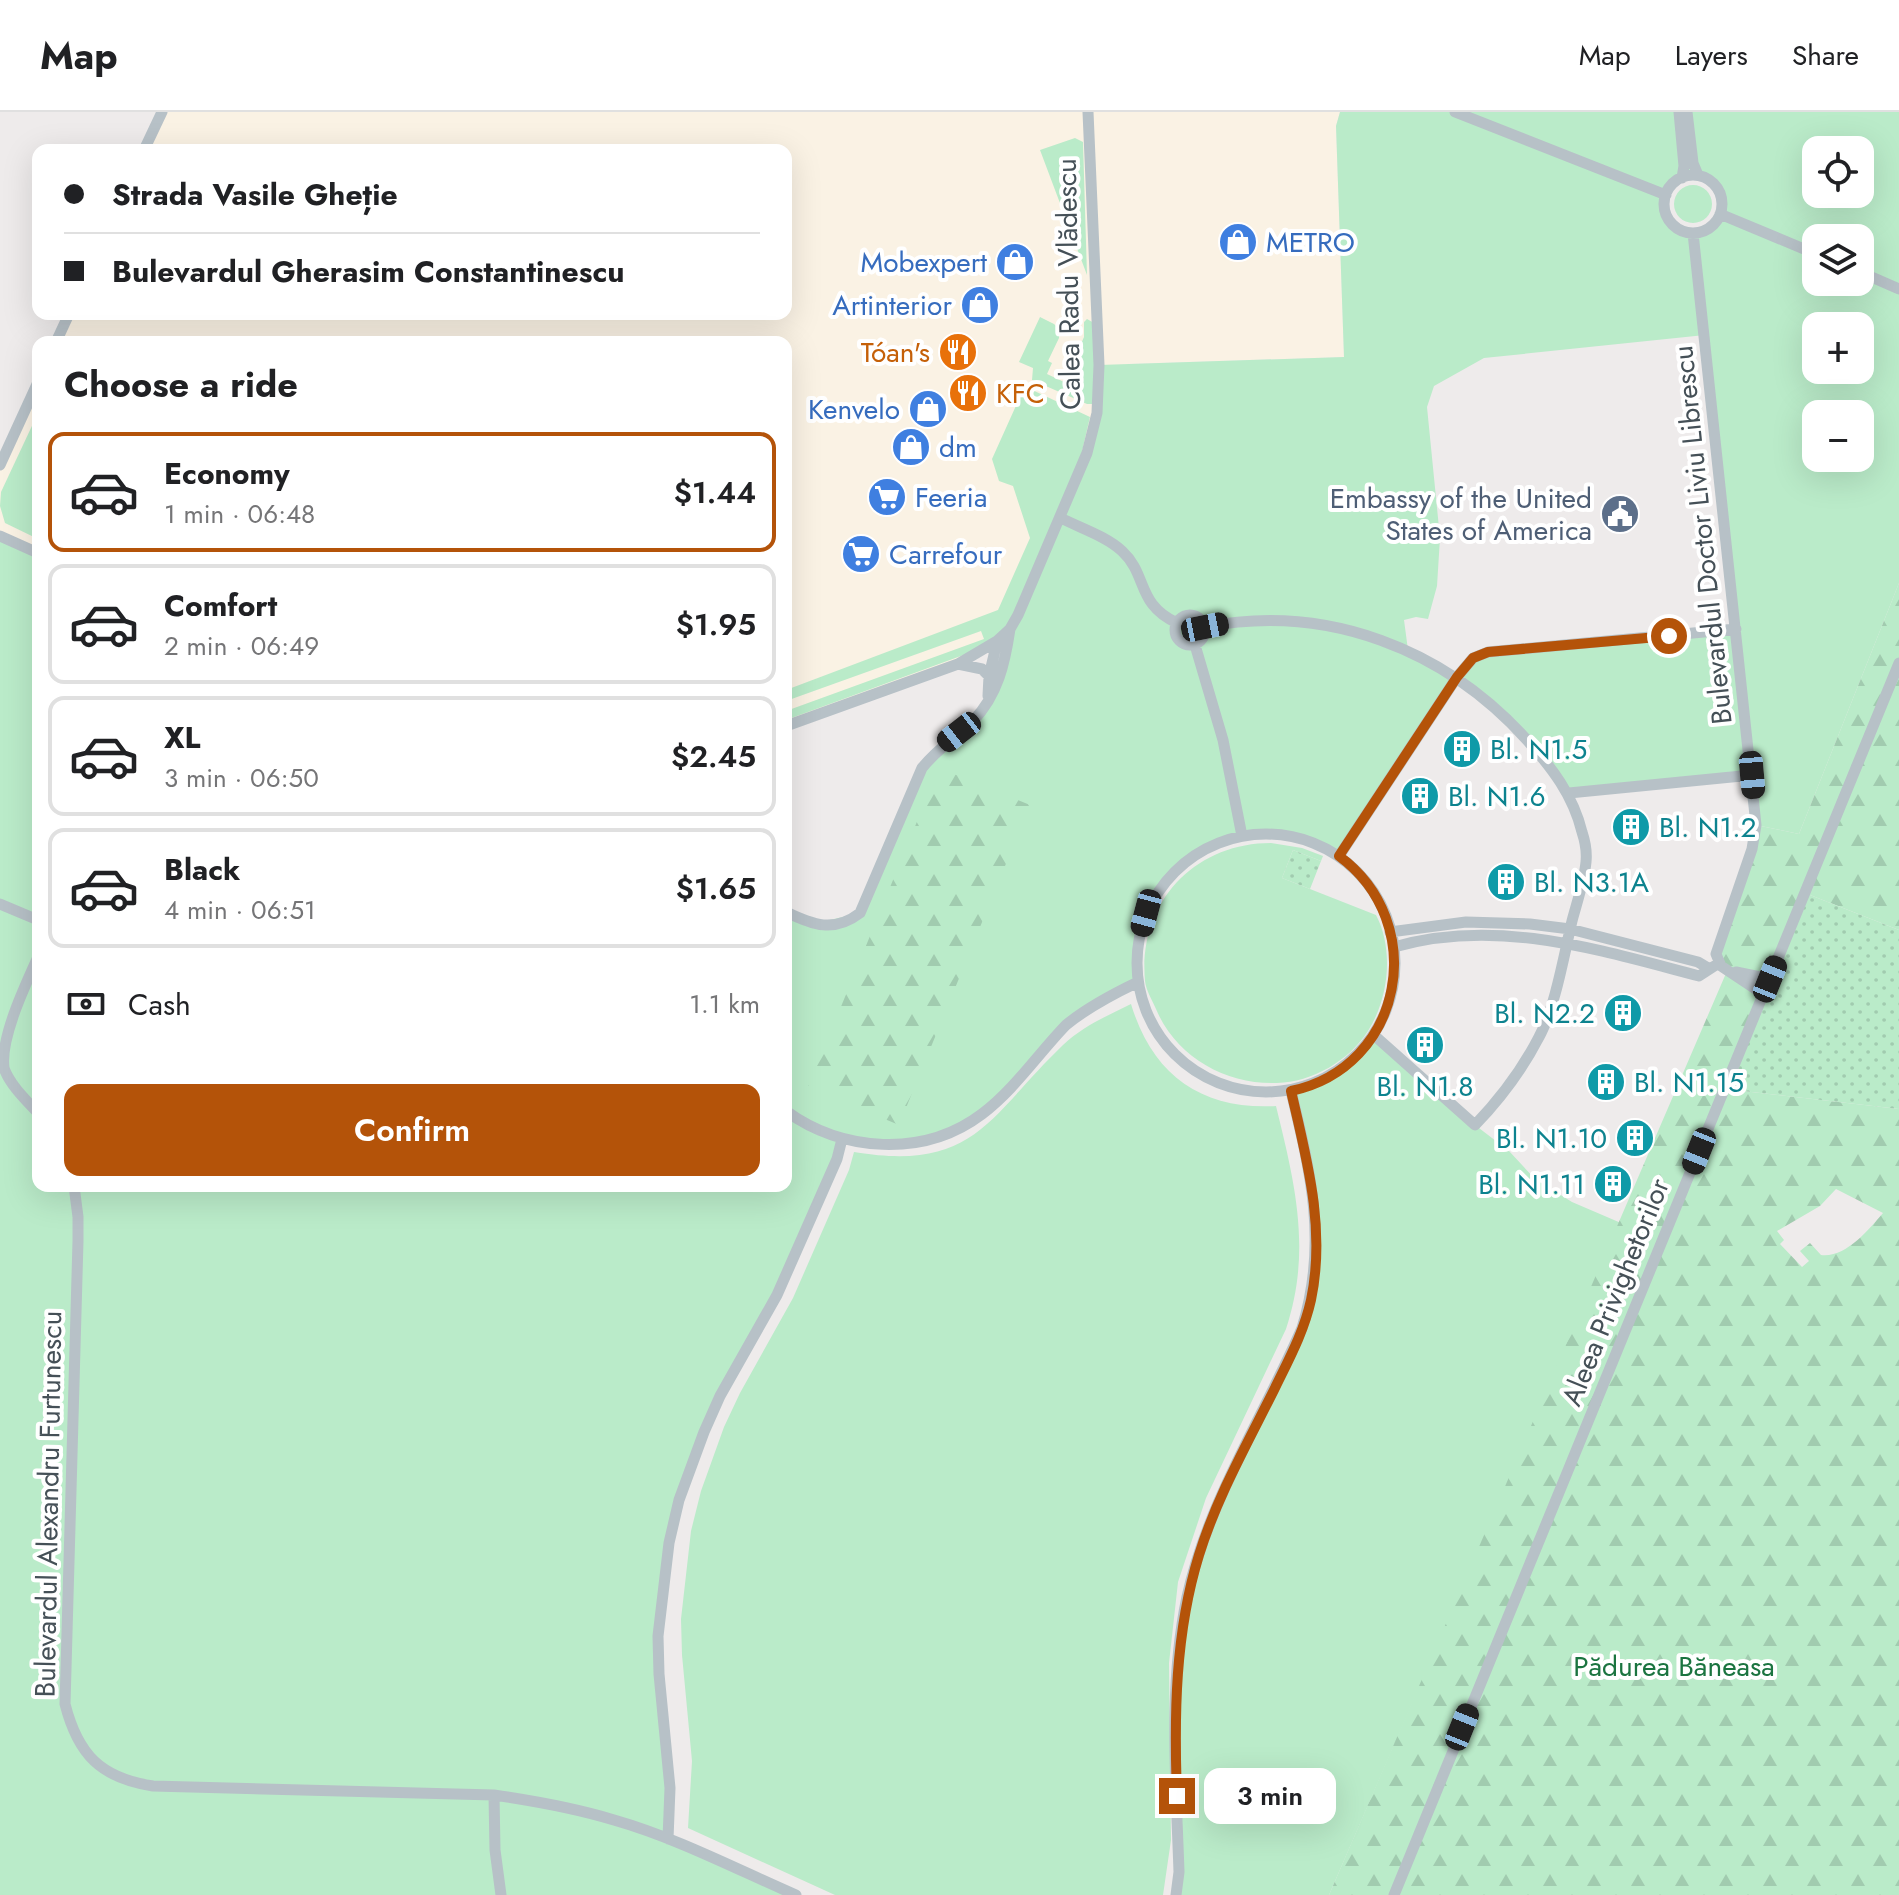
<!DOCTYPE html>
<html lang="en">
<head>
<meta charset="utf-8">
<style>
	body { margin:0; font-family:Jost,sans-serif; background:#f6f6f6; color:#202124; height:100vh; display:flex; flex-direction:column; font-size:30px; white-space:nowrap }
	* { box-sizing:border-box; margin:0 }
	p { font-size:26px; color:#757577 }
	.icon { flex:none; width:44px; height:44px; fill:none; stroke:currentColor; stroke-width:2; stroke-linecap:round; stroke-linejoin:round }
	.map { position:relative; flex:1; overflow:hidden }
	.side { position:absolute; left:32px; top:224px; width:760px; height:856px; display:flex; flex-direction:column; background:#fff; border-radius:16px; box-shadow:0 8px 32px #0002 }
	.side>* { flex:none }
	.hud { position:absolute; left:32px; top:32px; width:760px; height:176px; border-radius:16px; box-shadow:0 8px 32px #0002; display:grid; align-content:center; height:176px; padding:0 32px; background:#fff }
	.buttons { position:absolute; left:1802px; top:24px; display:grid; gap:16px }
	.buttons a { display:grid; place-items:center; width:72px; height:72px; border-radius:16px; background:#fff; box-shadow:0 8px 32px #0002; font-size:40px }
	.end { position:absolute; width:36px; height:36px; margin:-18px; border:10px solid #b45309; background:#fff; box-shadow:0 0 0 4px #fff }
	.from { border-radius:50% }
	.bubble { position:absolute; height:56px; border-radius:16px; background:#fff; box-shadow:0 8px 32px #0002; font-size:26px; font-weight:600; line-height:56px; text-align:center }
	.car { position:absolute; width:24px; height:48px; margin:-24px -12px; border-radius:10px; box-shadow:0 0 6px 2px #0007; background:linear-gradient(#222 24%,#8ab4d8 0 40%,#222 0 76%,#8ab4d8 0 86%,#222 0) }
	.hud b { display:flex; align-items:center; gap:28px; height:76px; font-size:30px }
	.hud b+b { border-top:2px solid #e0e0e0 }
	.hud i { width:20px; height:20px; background:#202124 }
	ul { padding:0; list-style:none }
	li { display:flex; align-items:center; gap:24px; height:120px; margin:0 16px 12px; padding:0 16px; border:4px solid #e0e0e0; border-radius:16px }
	li div { flex:1 }
	li b { display:block; font-size:30px }
	li em { font-style:normal; font-weight:600 }
	li.current { border-color:#b45309 }
	li>.icon { width:72px; height:72px; stroke-width:1.5 }
	h2 { padding:0 32px; font-size:36px; line-height:96px }
	.pay { display:flex; align-items:center; gap:20px; height:88px; padding:0 32px; font-size:30px }
	.pay p { margin-inline-start:auto }
	.primary-button { display:flex; gap:16px; margin-top:auto; padding:16px 32px }
	.primary-button a { flex:1; height:92px; border-radius:16px; background:#b45309; color:#fff; font-size:32px; font-weight:600; line-height:92px; text-align:center }
	header { display:flex; align-items:center; gap:48px; box-sizing:border-box; height:112px; padding:0 40px; background:#fff; border-bottom:2px solid #e0e0e0 }
	header strong { font-size:38px }
	nav { display:flex; gap:44px; margin-inline-start:auto; font-size:28px }
	.map>svg:first-child { display:block }
	.commercial { fill:#faf2e4 }
	.grass { fill:#baebc9; fill-rule:evenodd }
	.forest { fill:url(#forest-firs); fill-rule:evenodd }
	.park { fill:url(#park-dots) }
	.lines { fill:none; stroke-linecap:round; stroke-linejoin:round }
	.minor { stroke:#b7c1c7; stroke-width:11 }
	.route { stroke:#b45309; stroke-width:10 }
	.labels { text-anchor:middle; stroke-width:8; stroke-linejoin:round; paint-order:stroke }
	.shop-label { font-size:28px; fill:#366cbe; stroke:#fff; text-anchor:start }
	.street-label { font-size:28px; fill:#455057; stroke:#fff }
	.food-label { font-size:28px; fill:#c56008; stroke:#fff; text-anchor:end }
	.service-label { font-size:28px; fill:#4e5e75; stroke:#fff; text-anchor:end }
	.culture-label { font-size:28px; fill:#0d838f; stroke:#fff; text-anchor:start }
	.park-label { font-size:28px; fill:#1b7440; stroke:#fff }
</style>
</head>
<body>
<header>
<strong>Map</strong>
<nav><a>Map</a><a>Layers</a><a>Share</a></nav>
</header>
<div class="map">
<svg width="1899" height="1783" viewBox="0 0 1899 1783">
	<defs>
		<pattern id="forest-firs" width="22" height="20" patternUnits="userSpaceOnUse" patternTransform="scale(2)"><rect width="22" height="20" fill="#baebc9"/><path d="M5 1l3.5 6h-7zM16 11l3.5 6h-7z" fill="#a1cbaf"/></pattern>
		<pattern id="park-dots" width="8" height="8" patternUnits="userSpaceOnUse" patternTransform="scale(2)"><rect width="8" height="8" fill="#baebc9"/><path d="M2 2h.1M6 6h.1" fill="none" stroke="#a1cbaf" stroke-width="1.8" stroke-linecap="round"/></pattern>
	</defs>
	<rect width="100%" height="100%" fill="#eeebeb"/>
	<!-- commercial -->
	<path class="commercial" d="M162,0h1178l-4,14 8,231 -217,7 -40,89 -106,200 -195,73v-384h-730l13,-28h717v-164h-642z
		M38,270v171l-38,-17v-71z"/>
	<!-- grass -->
	<path class="grass" d="M1340,0h559v471l-100,251 -43,-9 -4,-49 -183,17 -27,-35 -85,-81 -118,179c-66,-41 -166,-19 -193,59 -8,22 -9,45 -10,68l-40,19 -115,112 -60,27 -79,-1 -65,155 -57,101 -41,104 -21,136 10,203 128,56h-796v-1359l38,17v633h748v-274l26,12 48,-11 62,-145 49,-46 25,-35 14,-58 77,-176 12,-88 245,-8 -8,-231zM1816,38h44v44h-44zM1698,63c62,22 -10,90 -31,41 -10,-22 9,-42 31,-41zM1816,126h44v44h-44zM1816,214h44v44h-44zM1705,223l31,294 -263,29 -16,19 -49,-27 -4,-30 12,-3 12,2 9,-33 3,-48 -13,-131 7,-21 50,-28zM1816,302h44v44h-44z
		M1075,26l8,4 4,133 -47,-125z
		M1674 92a19 19 0 1 1 38 0a19 19 0 1 1-38 0Z
		M1040,205l14,7 5,5v9l-11,23 4,2 -5,11 17,8 20,-45v-15l3,-3 7,4v81h-7l-55,-24 1,-12 -14,-6z
		M1028,276l62,29 -9,39 -72,168 -15,15 -25,14 -183,67v-9l198,-72 -3,-8 -195,70v-11l212,-80 32,-72 -17,-52 -14,-5 -7,-22 31,-69 3,1z
		M38,301v126l-33,-16 -5,-17 1,-14z
		M1271,731l31,5 21,8 -2,5 -28,-11 -11,28 94,37c18,34 13,83 -8,116 -19,30 -56,51 -91,52 -51,2 -101,-26 -121,-74 -4,-9 -10,-19 -11,-28 -7,-79 50,-138 126,-138z
		M1131,892c22,72 71,106 145,102 19,78 36,144 10,223l-80,169 -28,84 -9,81 2,177 -8,55h-328l-147,-67 4,-67 -10,-106 -1,-36 10,-88 10,-40 23,-64 16,-34 53,-95 56,-128 5,-18c121,20 134,-35 209,-107 20,-19 44,-29 68,-41z
		M1375,924l100,89 34,26 26,28 37,23 49,21 -292,672h-153l1,-212 22,-130 103,-225 15,-94 -26,-143c35,-8 61,-28 84,-55z"/>
	<!-- forest -->
	<path class="forest" d="M1899,471v347l-94,-37 -80,196 174,20v786h-570l398,-924 -8,-8 37,-138 43,9zM1836,1077l47,24c-15,17 -37,45 -62,42l-11,-12 -10,8 9,10 -7,6 -22,-23 4,-4 -7,-9 43,-25z
		M939,656l91,37 -131,320 -91,-38z"/>
	<!-- park -->
	<path class="park" d="M1293,738l28,11 -11,28 -28,-11z
		M1805,781l94,37v179l-174,-20z"/>
	<g class="lines">
		<!-- minor -->
		<path class="minor" d="M1455,0l211,83
			M1679,0l5,54 -2,12
			M1687,0l6,51 5,12
			M144,38l18,-38
			M1664 92a29 29 0 1 1 58 0a29 29 0 1 1-58 0Z
			M1720,102l96,40
			M1693,121l63,592 -4,24 -36,105 5,12 42,28
			M1860,160l39,17
			M56,230l13,-28
			M0,353l38,-83
			M1061,406c19,10 45,18 61,33 26,24 14,53 55,72
			M0,424l38,17
			M1175 518a15 15 0 1 1 30 0a15 15 0 1 1-30 0Z
			M1205,515c122,-24 240,22 322,113 25,28 46,55 55,92 3,9 5,20 4,30 -2,20 -9,40 -14,59 -8,34 -17,87 -33,116 -17,33 -38,61 -64,88l-100,-89
			M1195,533l28,95 19,96
			M958,552l24,5 7,7
			M988,584l1,-20 8,-34
			M786,614l172,-62 39,-23 13,-12 8,-14 69,-162 10,-40 2,-48 -11,-253
			M1569,681l183,-18
			M1137 851a129 129 0 1 1 258 0a129 129 0 1 1-258 0Z
			M1339,744l118,-179 16,-19 15,-6 248,-23
			M0,792l38,16
			M786,800c27,13 48,21 74,1l62,-145c17,-21 33,-29 51,-47 25,-26 32,-58 37,-92
			M1390,820l76,-10 64,2 40,5 128,33 10,6
			M1394,835c103,-30 205,3 305,29l20,-13
			M38,845c-13,29 -38,81 -34,111 6,17 22,32 34,45
			M1736,860l34,7
			M786,999c56,41 138,47 196,3 32,-24 56,-60 84,-89 22,-18 45,-30 70,-42
			M74,1074l4,31v24l-13,463c13,51 36,74 88,82l341,9c41,6 81,13 120,25 63,18 122,49 182,75
			M494,1683l1,55 6,45
			M668,1727l2,-51 -11,-114 -1,-38 11,-93 10,-43 25,-68 16,-36 57,-101 60,-136 5,-20
			M1176,1783l3,-23c-3,-91 -11,-186 8,-275 21,-96 76,-179 115,-269 26,-84 9,-154 -11,-237
			M1394,1783l505,-1232"/>
	</g>
	<g class="lines">
		<!-- route -->
		<path class="route" d="M1177,1684c-3,-81 -2,-163 22,-241 18,-58 48,-111 75,-165 14,-29 30,-58 37,-90 15,-71 -4,-140 -20,-209 113,-24 139,-168 48,-235l118,-179 16,-19 15,-6 181,-16"/>
	</g>
	<!-- icons -->
	<defs>
		<symbol id="shop-disc" viewBox="-11 -11 22 22"><circle r="9.5" fill="#3f7fe0" stroke="#fff"/><path d="M-5-2.5h2.3a2.7 3.5 0 0 1 5.4 0H5L5.5 6h-11ZM-1.5-2.5h3a1.5 2.3 0 0 0-3 0Z" fill="#fff"/></symbol>
		<symbol id="restaurant-disc" viewBox="-11 -11 22 22"><circle r="9.5" fill="#e8710a" stroke="#fff"/><path d="M-5-6h1v4h1v-4h1v4h1v-4h1v5L-1.5 .5V6h-2V.5L-5-1ZM5-6V6H3V1.5H1.5Q1.5-4 5-6Z" fill="#fff"/></symbol>
		<symbol id="supermarket-disc" viewBox="-11 -11 22 22"><circle r="9.5" fill="#3f7fe0" stroke="#fff"/><path d="M-6-5.5h2.5l.6 2H6L4.5 2H-2.5L-4.4-4H-6ZM-1.5 3.2a1.3 1.3 0 1 0 .1 0ZM3 3.2a1.3 1.3 0 1 0 .1 0Z" fill="#fff"/></symbol>
		<symbol id="civic-disc" viewBox="-11 -11 22 22"><circle r="9.5" fill="#5c6f8a" stroke="#fff"/><path d="M-.6-6.5H3V-4.5H.6V-3L4-1V1h2V6H-6V1h2V-1L-.6-3ZM-1.2 2.5V6h2.4V2.5Z" fill="#fff"/></symbol>
		<symbol id="building-disc" viewBox="-11 -11 22 22"><circle r="9.5" fill="#0f9aa8" stroke="#fff"/><path d="M-4-6H4V6H1V3H-1V6H-4ZM-2.5-4.3h1.7v1.8h-1.7ZM.8-4.3h1.7v1.8H.8ZM-2.5-1h1.7V.8h-1.7ZM.8-1h1.7V.8H.8Z" fill="#fff"/></symbol>
	</defs>
	<g fill-rule="evenodd">
		<use href="#shop-disc" x="1216" y="108" width="44" height="44"/>
		<use href="#shop-disc" x="993" y="128" width="44" height="44"/>
		<use href="#shop-disc" x="958" y="171" width="44" height="44"/>
		<use href="#restaurant-disc" x="936" y="218" width="44" height="44"/>
		<use href="#restaurant-disc" x="946" y="259" width="44" height="44"/>
		<use href="#shop-disc" x="906" y="275" width="44" height="44"/>
		<use href="#shop-disc" x="889" y="313" width="44" height="44"/>
		<use href="#supermarket-disc" x="865" y="363" width="44" height="44"/>
		<use href="#civic-disc" x="1598" y="380" width="44" height="44"/>
		<use href="#supermarket-disc" x="839" y="420" width="44" height="44"/>
		<use href="#building-disc" x="1440" y="615" width="44" height="44"/>
		<use href="#building-disc" x="1398" y="662" width="44" height="44"/>
		<use href="#building-disc" x="1609" y="693" width="44" height="44"/>
		<use href="#building-disc" x="1484" y="748" width="44" height="44"/>
		<use href="#building-disc" x="1601" y="879" width="44" height="44"/>
		<use href="#building-disc" x="1403" y="911" width="44" height="44"/>
		<use href="#building-disc" x="1584" y="948" width="44" height="44"/>
		<use href="#building-disc" x="1613" y="1004" width="44" height="44"/>
		<use href="#building-disc" x="1591" y="1050" width="44" height="44"/>
	</g>
	<g class="labels">
		<!-- shop labels -->
		<g class="shop-label">
			<text x="1266" y="140">METRO</text>
			<text x="987" y="160" text-anchor="end">Mobexpert</text>
			<text x="952" y="203" text-anchor="end">Artinterior</text>
			<text x="900" y="307" text-anchor="end">Kenvelo</text>
			<text x="939" y="345">dm</text>
			<text x="915" y="395">Feeria</text>
			<text x="889" y="452">Carrefour</text>
		</g>
		<!-- street labels -->
		<g class="street-label">
			<text transform="translate(1068 172) rotate(-91)" y="10">Calea Radu Vlădescu</text>
			<text transform="translate(1702 423) rotate(-96)" y="10">Bulevardul Doctor Liviu Librescu</text>
			<text transform="translate(1615 1180) rotate(-68)" y="10">Aleea Privighetorilor</text>
			<text transform="translate(48 1392) rotate(-89)" y="10">Bulevardul Alexandru Furtunescu</text>
		</g>
		<!-- food labels -->
		<g class="food-label">
			<text x="930" y="250">Tóan's</text>
			<text x="996" y="291" text-anchor="start">KFC</text>
		</g>
		<!-- service labels -->
		<g class="service-label">
			<text x="1592" y="396">Embassy of the United<tspan x="1592" dy="32">States of America</tspan></text>
		</g>
		<!-- culture labels -->
		<g class="culture-label">
			<text x="1490" y="647">Bl. N1.5</text>
			<text x="1448" y="694">Bl. N1.6</text>
			<text x="1659" y="725">Bl. N1.2</text>
			<text x="1534" y="780">Bl. N3.1A</text>
			<text x="1595" y="911" text-anchor="end">Bl. N2.2</text>
			<text x="1634" y="980">Bl. N1.15</text>
			<text x="1425" y="984" text-anchor="middle">Bl. N1.8</text>
			<text x="1607" y="1036" text-anchor="end">Bl. N1.10</text>
			<text x="1585" y="1082" text-anchor="end">Bl. N1.11</text>
		</g>
		<!-- park labels -->
		<g class="park-label">
			<text x="1674" y="1564">Pădurea Băneasa</text>
		</g>
	</g>
</svg>
<div class="buttons">
<a><svg class="icon" aria-label="locate" viewBox="0 0 24 24"><circle cx="12" cy="12" r="6"/><path d="M12 2v4M12 18v4M2 12h4M18 12h4"/></svg></a>
<a><svg class="icon" aria-label="layers" viewBox="0 0 24 24"><path d="M12 4l9 5-9 5-9-5zM3 14l9 5 9-5"/></svg></a>
<a>+</a>
<a>−</a>
</div>
<i class="end from" style="left:1669px;top:524px"></i>
<i class="end" style="left:1177px;top:1684px"></i>
<div class="bubble" style="left:1204px;top:1656px;width:132px">3 min</div>
<i class="car" style="left:1205px;top:515px;rotate:79deg"></i>
<i class="car" style="left:959px;top:620px;rotate:232deg"></i>
<i class="car" style="left:1752px;top:663px;rotate:175deg"></i>
<i class="car" style="left:1146px;top:801px;rotate:195deg"></i>
<i class="car" style="left:1770px;top:867px;rotate:22deg"></i>
<i class="car" style="left:1699px;top:1039px;rotate:202deg"></i>
<i class="car" style="left:1462px;top:1615px;rotate:22deg"></i>
<div class="hud">
<b><i class="from"></i>Strada Vasile Gheție</b>
<b><i></i>Bulevardul Gherasim Constantinescu</b>
</div>
<section class="side">
<h2>Choose a ride</h2>
<ul>
<li class="current"><svg class="icon" aria-label="car" viewBox="0 0 24 24"><path d="M5 17H2v-5l4-1 3-4h7l3 4 3 1v5h-3M9 17h6M6 11h13"/><circle cx="7" cy="17" r="2"/><circle cx="17" cy="17" r="2"/></svg><div><b>Economy</b><p>1 min · 06:48</p></div><em>$1.44</em></li>
<li><svg class="icon" aria-label="car" viewBox="0 0 24 24"><path d="M5 17H2v-5l4-1 3-4h7l3 4 3 1v5h-3M9 17h6M6 11h13"/><circle cx="7" cy="17" r="2"/><circle cx="17" cy="17" r="2"/></svg><div><b>Comfort</b><p>2 min · 06:49</p></div><em>$1.95</em></li>
<li><svg class="icon" aria-label="car" viewBox="0 0 24 24"><path d="M5 17H2v-5l4-1 3-4h7l3 4 3 1v5h-3M9 17h6M6 11h13"/><circle cx="7" cy="17" r="2"/><circle cx="17" cy="17" r="2"/></svg><div><b>XL</b><p>3 min · 06:50</p></div><em>$2.45</em></li>
<li><svg class="icon" aria-label="car" viewBox="0 0 24 24"><path d="M5 17H2v-5l4-1 3-4h7l3 4 3 1v5h-3M9 17h6M6 11h13"/><circle cx="7" cy="17" r="2"/><circle cx="17" cy="17" r="2"/></svg><div><b>Black</b><p>4 min · 06:51</p></div><em>$1.65</em></li>
</ul>
<div class="pay"><svg class="icon" aria-label="cash" viewBox="0 0 24 24"><path d="M3 7h18v10H3z"/><circle cx="12" cy="12" r="2"/></svg>Cash<p>1.1 km</p></div>
<div class="primary-button"><a>Confirm</a></div>
</section>
</div>
</body>
</html>
